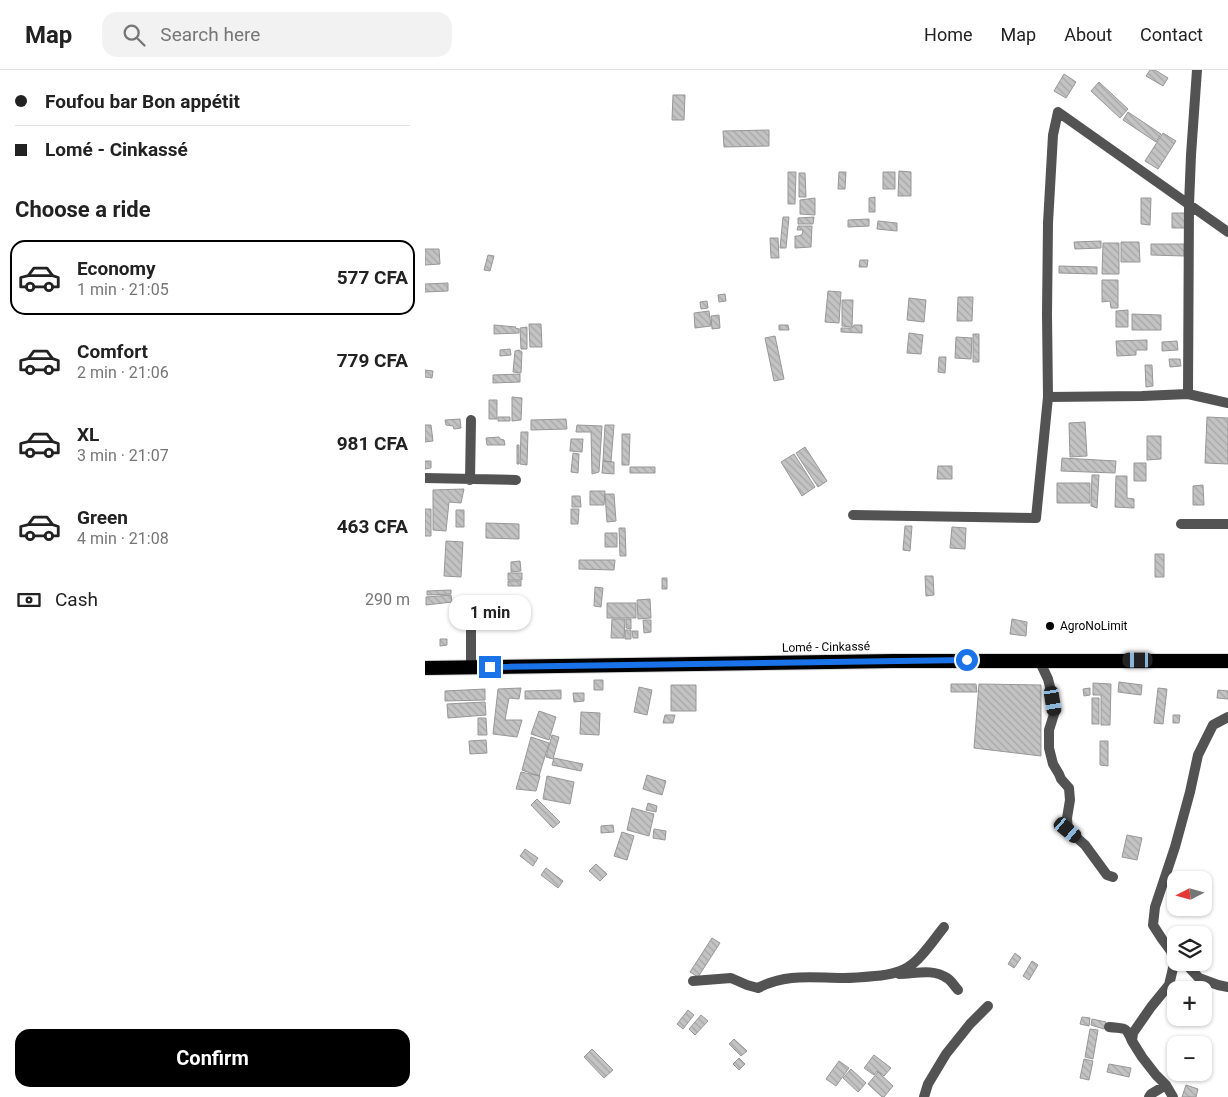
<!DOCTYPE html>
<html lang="en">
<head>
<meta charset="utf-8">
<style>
	body { margin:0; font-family:Roboto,sans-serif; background:#f2f2f2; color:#222; height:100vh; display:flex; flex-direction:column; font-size:19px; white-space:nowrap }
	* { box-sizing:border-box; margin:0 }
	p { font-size:16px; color:#767676 }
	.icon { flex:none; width:28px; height:28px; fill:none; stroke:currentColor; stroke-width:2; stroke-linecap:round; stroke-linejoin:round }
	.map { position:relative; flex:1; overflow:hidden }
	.details { display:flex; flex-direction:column; background:#fff; width:425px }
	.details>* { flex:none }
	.top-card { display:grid; align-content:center; height:110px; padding:0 15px; background:#fff }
	.needle { width:32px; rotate:264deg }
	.controls { position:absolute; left:742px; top:801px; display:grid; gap:10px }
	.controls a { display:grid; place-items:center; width:45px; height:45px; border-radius:10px; background:#fff; box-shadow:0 1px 4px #0004; font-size:25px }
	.end { position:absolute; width:22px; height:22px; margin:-11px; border:6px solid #1a73e8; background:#fff; box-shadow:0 0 0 2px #fff }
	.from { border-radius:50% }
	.bubble { position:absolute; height:35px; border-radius:15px; background:#fff; box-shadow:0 1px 4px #0004; font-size:16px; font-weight:700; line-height:35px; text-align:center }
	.car { position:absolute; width:15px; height:30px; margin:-15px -8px; border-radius:6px; box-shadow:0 0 4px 1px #0007; background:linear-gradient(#222 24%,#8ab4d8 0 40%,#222 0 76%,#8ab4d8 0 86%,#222 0) }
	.top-card b { display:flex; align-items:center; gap:18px; height:48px; font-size:19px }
	.top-card b+b { border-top:1px solid #e0e0e0 }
	.top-card i { width:12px; height:12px; background:#222 }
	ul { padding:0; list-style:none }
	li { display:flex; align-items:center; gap:15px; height:75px; margin:0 10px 8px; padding:0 5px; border:2px solid transparent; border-radius:15px }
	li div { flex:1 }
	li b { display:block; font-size:19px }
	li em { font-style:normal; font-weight:700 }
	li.selected { border-color:#000 }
	li>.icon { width:45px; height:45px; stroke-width:1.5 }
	h2 { padding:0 15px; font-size:22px; line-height:60px }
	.pay { display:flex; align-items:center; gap:12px; height:55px; padding:0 15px; font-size:19px }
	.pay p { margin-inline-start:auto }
	.cta { display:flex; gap:10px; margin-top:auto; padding:10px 15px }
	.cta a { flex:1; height:58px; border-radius:15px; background:#000; color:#fff; font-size:20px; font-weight:700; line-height:58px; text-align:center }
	header { display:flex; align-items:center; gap:30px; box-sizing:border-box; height:70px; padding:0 25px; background:#fff; border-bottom:1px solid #e0e0e0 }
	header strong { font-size:24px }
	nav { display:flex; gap:28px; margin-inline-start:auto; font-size:18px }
	.search { width:350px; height:45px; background:#f2f2f2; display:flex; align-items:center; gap:12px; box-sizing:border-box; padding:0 18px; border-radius:15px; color:#767676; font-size:19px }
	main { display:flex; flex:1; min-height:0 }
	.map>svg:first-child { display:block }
	.building { fill:url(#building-back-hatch); stroke:#979797 }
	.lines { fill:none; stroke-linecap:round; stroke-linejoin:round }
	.trunk-casing { stroke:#dbdbdb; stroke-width:16 }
	.minor { stroke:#535353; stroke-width:10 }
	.trunk { stroke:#000; stroke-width:14 }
	.route { stroke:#1a73e8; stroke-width:6 }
	.poi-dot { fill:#000; stroke:#fff; stroke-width:2 }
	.labels { text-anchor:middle; stroke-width:4.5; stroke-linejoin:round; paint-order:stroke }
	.poi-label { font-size:12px; fill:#000; stroke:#fff; text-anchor:start }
	.street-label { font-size:12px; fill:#000; stroke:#fff }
</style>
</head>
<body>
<header>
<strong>Map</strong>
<div class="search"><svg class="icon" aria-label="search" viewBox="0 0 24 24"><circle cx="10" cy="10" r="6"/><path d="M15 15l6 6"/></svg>Search here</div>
<nav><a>Home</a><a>Map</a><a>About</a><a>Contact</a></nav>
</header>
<main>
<section class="details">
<div class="top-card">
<b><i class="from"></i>Foufou bar Bon appétit</b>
<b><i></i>Lomé - Cinkassé</b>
</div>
<h2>Choose a ride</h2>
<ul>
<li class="selected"><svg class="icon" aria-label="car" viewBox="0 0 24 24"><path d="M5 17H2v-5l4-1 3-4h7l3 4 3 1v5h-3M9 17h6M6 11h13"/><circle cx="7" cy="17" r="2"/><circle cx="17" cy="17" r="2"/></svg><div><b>Economy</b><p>1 min · 21:05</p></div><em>577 CFA</em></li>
<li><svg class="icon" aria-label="car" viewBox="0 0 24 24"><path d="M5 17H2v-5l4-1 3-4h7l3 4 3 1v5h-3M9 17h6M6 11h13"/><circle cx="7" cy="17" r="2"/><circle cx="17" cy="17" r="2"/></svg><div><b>Comfort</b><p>2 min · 21:06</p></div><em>779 CFA</em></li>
<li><svg class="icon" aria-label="car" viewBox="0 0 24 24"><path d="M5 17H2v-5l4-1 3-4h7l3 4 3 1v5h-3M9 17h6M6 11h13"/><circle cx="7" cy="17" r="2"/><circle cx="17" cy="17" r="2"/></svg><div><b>XL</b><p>3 min · 21:07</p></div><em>981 CFA</em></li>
<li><svg class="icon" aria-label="car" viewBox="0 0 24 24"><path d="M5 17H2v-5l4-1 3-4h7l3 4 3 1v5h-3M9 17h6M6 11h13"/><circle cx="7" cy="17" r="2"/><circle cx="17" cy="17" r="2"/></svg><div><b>Green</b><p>4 min · 21:08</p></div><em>463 CFA</em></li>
</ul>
<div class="pay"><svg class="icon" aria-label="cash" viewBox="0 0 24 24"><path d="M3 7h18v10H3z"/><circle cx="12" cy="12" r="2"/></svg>Cash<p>290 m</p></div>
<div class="cta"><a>Confirm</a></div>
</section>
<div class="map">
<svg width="803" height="1027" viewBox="0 0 803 1027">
	<defs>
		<pattern id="building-back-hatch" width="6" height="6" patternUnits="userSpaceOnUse" patternTransform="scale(1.25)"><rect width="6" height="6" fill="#c3c3c3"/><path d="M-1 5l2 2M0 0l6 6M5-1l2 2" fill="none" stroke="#a6a6a6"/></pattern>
	</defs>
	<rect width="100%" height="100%" fill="#fff"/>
	<!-- building -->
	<path class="building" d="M725,0h5l13,8 -5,8 -17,-10z
		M639,4l12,8 -10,16 -12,-7z
		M674,12l29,27 -8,9 -29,-27z
		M248,25h12l-1,25h-12z
		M703,42l33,22 -5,8 -33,-22z
		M344,60v16l-45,1 -1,-16z
		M738,63l13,8 -18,28 -13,-8z
		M474,101l12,1v24h-13z
		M363,102h8l-1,32h-7z
		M414,102h7l-1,17h-7z
		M458,102h12v17h-12z
		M374,103h6l1,24h-7z
		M450,127v15h-6v-14z
		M390,128v17l-15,-1v-14z
		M716,128h10l-1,27 -9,-1z
		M747,143h14v15h-14z
		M358,147h6l-3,31h-6z
		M389,147l-1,7h-15v-6z
		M444,149v7l-21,1v-7z
		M453,151l19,2v8l-20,-2z
		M373,156h14l-1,21 -16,1v-12h4l1,-1h2l1,-5h-6z
		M345,168h8l1,20h-8z
		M676,171v7l-26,1 -1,-7z
		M696,172h18l1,20h-19z
		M678,173h16v31h-17z
		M726,174h33v12l-33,-1z
		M0,179h14l1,15 -15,1z
		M63,185l6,1 -4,15 -6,-1z
		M435,190h8l-1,7h-8z
		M634,196l38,1v7l-38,-1z
		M677,210h16v28h-7l-1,-7 -8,1z
		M23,213v8l-23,1v-8z
		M403,221l13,1 -2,31 -14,-1z
		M300,224l1,7 -7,1 -1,-7z
		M533,227h15l-1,24h-15z
		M484,228l17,2 -2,22 -17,-2z
		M417,230h11l-1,27 -10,-1z
		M282,231l1,7 -7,1 -1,-7z
		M703,240v17h-12v-16z
		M284,241l2,15 -16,2 -1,-15z
		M707,244l29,1v15h-29z
		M294,245l1,13 -8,1 -1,-13z
		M104,254h12l1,23h-12z
		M69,255l22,2 -1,1 4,1v4l-25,1z
		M354,255h9l1,5h-10z
		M429,255h8v8l-21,-1v-4h11z
		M102,257v22h-6l-1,-21z
		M484,263l14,2 -2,19 -14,-1z
		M548,264h6v28h-6z
		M350,266l9,43 -10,2 -9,-43z
		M531,267l16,1 -1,21 -16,-1z
		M722,270v10h-11v5l-19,1 -1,-15z
		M752,271l1,9 -16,1v-9z
		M85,279l1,6 -11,1v-6z
		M94,280l3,2 -1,21 -8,-1 2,-21z
		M514,287h7l-1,16 -7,-1z
		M744,289h11l1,7 -11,1z
		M720,295h7l1,21 -7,1z
		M0,300l8,1 -1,7 -7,-1z
		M95,304v8l-27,1v-8z
		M87,327l10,1 -1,22 -9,1z
		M64,330h8v19h-8z
		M73,347h12v4h-12z
		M782,347l21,1v46l-23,-1z
		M35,349l1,9 -7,1 -1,-3 -7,-1 -1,-5z
		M141,349l1,10 -36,1v-10z
		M660,352l2,34 -17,1 -1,-34z
		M0,355h6l2,16 -8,1z
		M152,355l25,1 -3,46 -7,2 -1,-42h-15z
		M180,355h9l-3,37 -8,-1z
		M96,362h7l-1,33 -7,-1z
		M197,364h8l-1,31h-7z
		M722,366h14v23l-14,1z
		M74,367l1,2 4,1 1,5h-18l-1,-7z
		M146,369h12l-1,13 -12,-1z
		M92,375h2v19h-2z
		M380,377l22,34 -9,6 -22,-34z
		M148,383l6,1 -1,19 -7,-1z
		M369,384l21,33 -13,9 -21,-34z
		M637,388l54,3 -1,12 -54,-2z
		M0,391h6v7l-6,1z
		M178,391l11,1v12l-12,-1z
		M709,393h12v18h-12z
		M513,396h14v13h-15z
		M205,397h25v6h-25z
		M667,405h7l-2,33 -6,-2z
		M691,406h11v22l7,1v9l-19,-1z
		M632,413h33v20h-33z
		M778,415l1,20h-11v-19z
		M39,419l-3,14 -12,-1 -3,29 -13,-1v-40z
		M165,421h15l-1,14h-14z
		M180,424h9l2,27 -9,1z
		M147,426h8l1,11h-9z
		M0,439h6v27h-6z
		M146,439h8l-1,15h-7z
		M31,440h8v17h-8z
		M61,453l33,1v15l-33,-1z
		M480,456h7l-2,25 -7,-1z
		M527,457l14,1 -1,21 -15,-1z
		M194,458h6l1,28h-6z
		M180,463h12v14h-12z
		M21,471l17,1 -2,35 -17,-1z
		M730,484h9v23h-9z
		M154,490h36l-1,10 -35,-1z
		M95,491l1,10 -10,1v-10z
		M83,503h14v7h-14z
		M500,506h8l1,19 -8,1z
		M237,508h5v11h-5z
		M83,511h13v5h-13z
		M170,517l8,1 -2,19 -7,-1z
		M26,520v4l-24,1v-4z
		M26,525l1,7 -26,3v-8z
		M225,529l1,19 -13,1 -1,-19z
		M182,533h29v15h-29z
		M57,546h7l-1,8 -7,-1z
		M187,549h13l-1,19h-13z
		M201,549h5v10l-5,-1z
		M587,549l15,3 -1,14 -16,-2z
		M218,550h8v12l-7,1z
		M200,560h6v9h-6z
		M207,561h6v7h-5z
		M15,569h7v6l-7,1z
		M169,610h9v10h-9z
		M694,612l23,3 -1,10 -23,-3z
		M668,613l18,1 -1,41h-9v-30h-8z
		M526,614h25l1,8h-26z
		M554,614l62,1v71l-67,-8z
		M246,615h25v26h-25z
		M214,617l13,3 -5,25 -13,-3z
		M96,618l-2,11 -10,-1 -4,22h17l-5,17 -24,-3 5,-45z
		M665,618v7l-6,1 -1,-7z
		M733,618l9,1 -4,35 -9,-1z
		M60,619v11l-40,1v-10z
		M136,620v9h-36v-8z
		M793,620l10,1v8l-11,-1z
		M148,623h11v8l-10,1z
		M667,628h7v26h-7z
		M60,632l1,13 -38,3 -1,-14z
		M114,641l17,6 -7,23 -18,-6z
		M156,642l19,1 -1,22 -19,-1z
		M240,645h10l-2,8h-10z
		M748,645h7l-1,8h-6z
		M53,648h8l1,17h-9z
		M127,665l7,2 -6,22 -7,-2z
		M106,667l18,6 -10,33 -17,-6z
		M61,670l1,13 -17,1 -1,-13z
		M675,671h8v25l-8,-1z
		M129,688l29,6 -2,7 -29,-6z
		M96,702l19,4 -4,15 -20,-2z
		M222,705l19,6 -4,14 -19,-6z
		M122,706l27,6 -4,22 -27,-5z
		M112,729l23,23 -7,6 -22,-23z
		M223,733l9,3 -1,6 -10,-2z
		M207,738l22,6 -5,22 -22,-6z
		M188,755l1,7 -13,1v-7z
		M229,759l12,2 -1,9 -12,-2z
		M197,762l12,4 -7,24 -13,-4z
		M702,765l15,3 -5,22 -15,-3z
		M100,779l13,9 -5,8 -13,-10z
		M171,794l11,10 -7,7 -11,-10z
		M121,798l17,13 -5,7 -17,-13z
		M287,868l8,5 -22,34 -8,-5z
		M590,883l6,5 -7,10 -6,-4z
		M607,891l6,4 -9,15 -6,-4z
		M263,940l6,5 -11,14 -6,-5z
		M276,945l7,6 -13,14 -6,-6z
		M657,947l8,1 -1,8 -9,-2z
		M667,949l14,3 -2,7 -13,-4z
		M665,959l8,1 -5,29 -8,-2z
		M309,969l13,12 -6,5 -12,-12z
		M167,979l21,21 -9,8 -20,-21z
		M449,985l17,13 -7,8 -7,-5 -3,4 -10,-7z
		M314,988l6,6 -6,6 -6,-6z
		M659,989l9,2 -4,19 -9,-2z
		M414,991l10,7 -13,18 -10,-7z
		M684,994l22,4 -2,9 -22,-5z
		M426,999l15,14 -8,9 -15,-14z
		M453,1002l15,14 -9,11h-2l-14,-13z
		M761,1015l12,4 -2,8h-14z"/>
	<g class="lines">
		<defs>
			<path id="trunk" d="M0,598l469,-7h334"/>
		</defs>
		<!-- trunk casing -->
		<use href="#trunk" class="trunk-casing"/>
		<!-- minor -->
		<path class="minor" d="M803,162l-170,-120 -5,23 -5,88 -1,92 1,82 94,-1 46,-2 40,9
			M763,324l1,-189 2,-50 6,-85
			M0,408l91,2
			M45,410l1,-60
			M428,445l183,3 12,-121
			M756,454h47
			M614,590l9,19 3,12 4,20 -6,19v18l4,16 6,10 2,5 8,9 1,12 -3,18 1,12 17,15 22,30 6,2
			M46,597v-44
			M759,892l15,16 19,7 10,2
			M474,904c16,0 33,-6 48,4 4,2 7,8 11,12
			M268,911l38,-3 16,7 11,3c29,-15 55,-10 86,-10 11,0 21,-1 31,-2 13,-1 26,-3 36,-11 11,-7 24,-27 33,-38
			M684,957c16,2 16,-2 23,14
			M499,1027l4,-13 18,-30 24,-30 18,-18
			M724,1027l2,-3 15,-9
			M748,1027l-7,-12 -10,-10 -14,-18 -10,-16 1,-8 18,-26 18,-22 5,-21 -3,-13 -9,-12 -9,-14 2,-18 20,-60 15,-55 8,-37 15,-30 15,-8"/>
		<!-- trunk -->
		<use href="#trunk" class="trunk"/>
	</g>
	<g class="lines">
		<!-- route -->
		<path class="route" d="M65,597l477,-7"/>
	</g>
	<!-- markers -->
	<circle class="poi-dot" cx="625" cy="556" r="5"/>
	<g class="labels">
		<!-- poi labels -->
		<g class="poi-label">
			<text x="635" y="560">AgroNoLimit</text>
		</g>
		<!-- street labels -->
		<g class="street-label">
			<text transform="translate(401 577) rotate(-1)" y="4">Lomé - Cinkassé</text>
		</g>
	</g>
</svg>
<div class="controls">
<a><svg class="needle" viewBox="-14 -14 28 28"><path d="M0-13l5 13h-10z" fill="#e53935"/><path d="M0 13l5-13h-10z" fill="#767676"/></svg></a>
<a><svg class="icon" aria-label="layers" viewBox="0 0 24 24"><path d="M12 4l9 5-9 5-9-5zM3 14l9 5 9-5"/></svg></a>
<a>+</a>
<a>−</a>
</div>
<i class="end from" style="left:542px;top:590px"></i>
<i class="end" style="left:65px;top:597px"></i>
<div class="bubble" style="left:24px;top:525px;width:82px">1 min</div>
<i class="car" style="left:713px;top:590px;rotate:270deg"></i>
<i class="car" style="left:628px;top:631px;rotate:171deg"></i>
<i class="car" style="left:643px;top:760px;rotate:130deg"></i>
</div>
</main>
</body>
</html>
